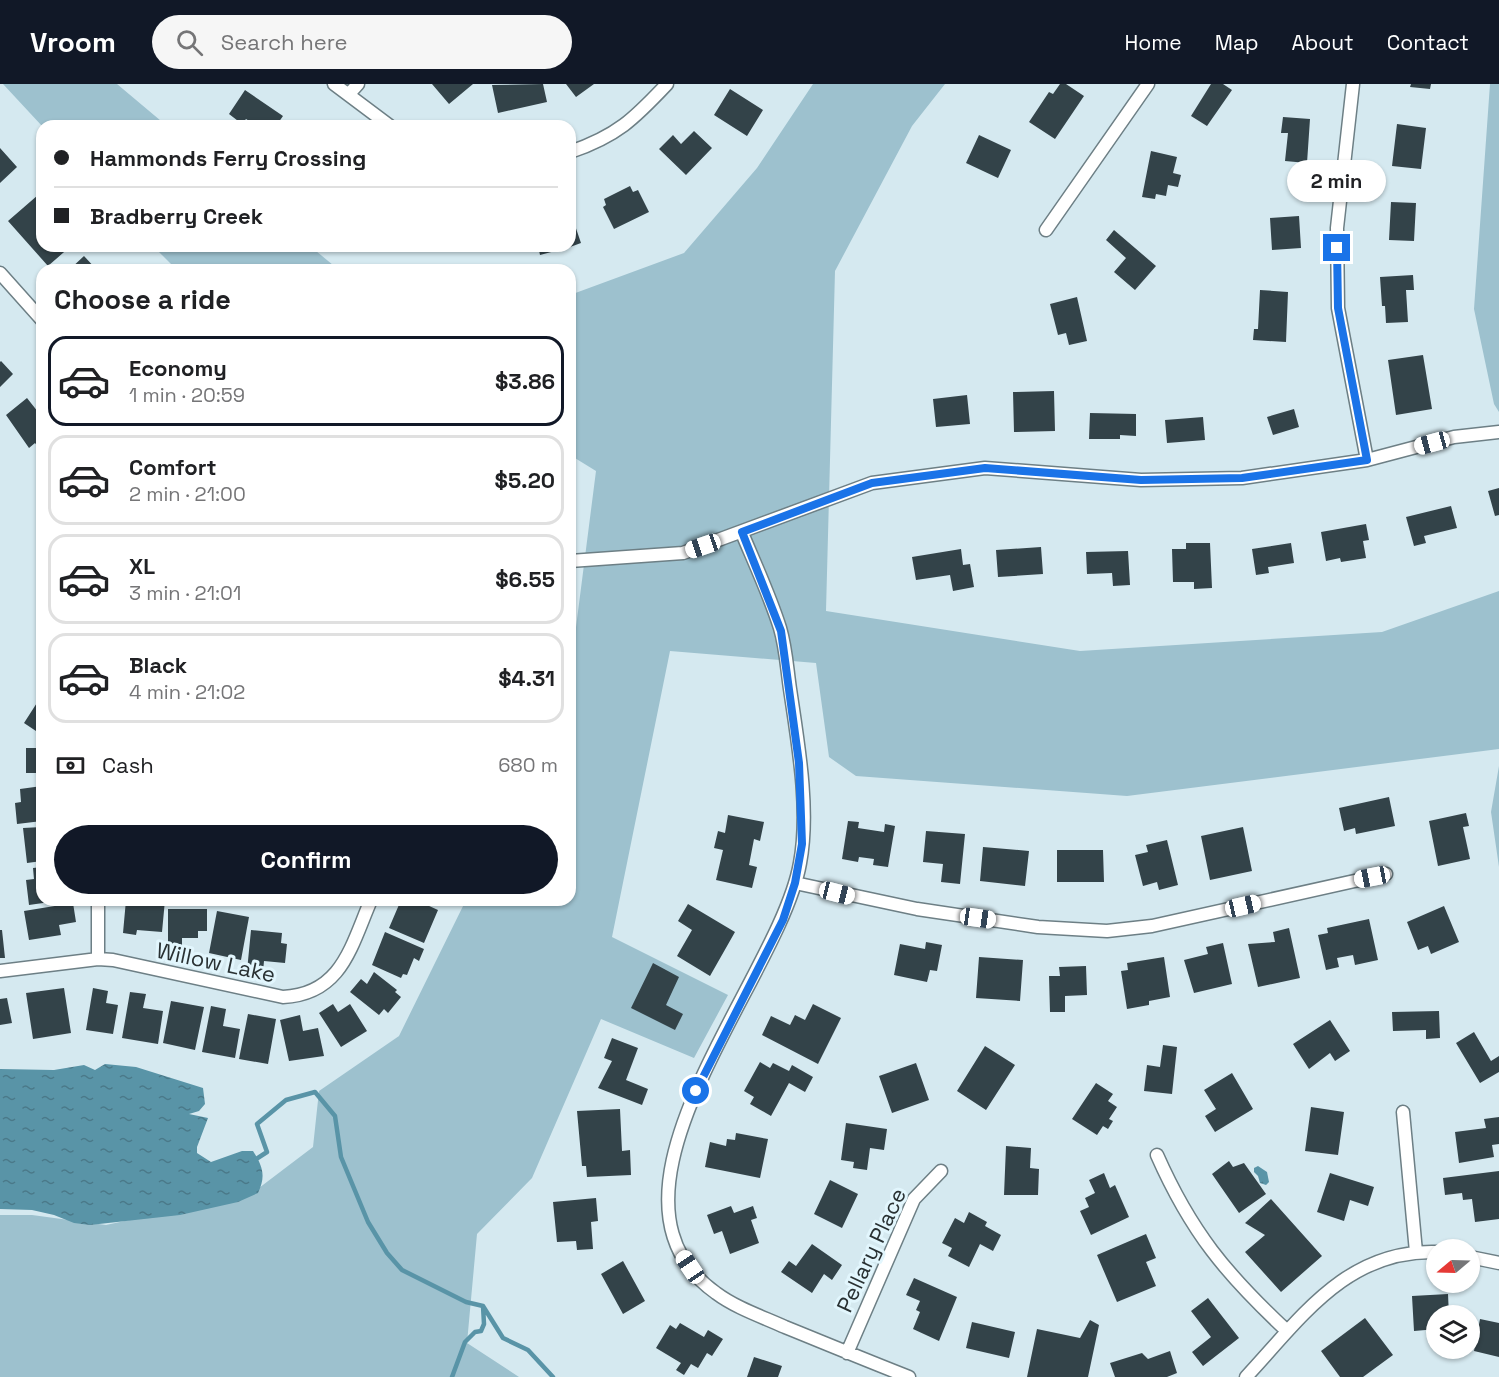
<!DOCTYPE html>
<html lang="en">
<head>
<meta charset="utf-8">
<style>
	body { margin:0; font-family:"Space Grotesk",sans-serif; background:#f6f6f6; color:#202124; height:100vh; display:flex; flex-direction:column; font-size:22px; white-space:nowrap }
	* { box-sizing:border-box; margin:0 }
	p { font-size:20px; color:#757577 }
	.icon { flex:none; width:33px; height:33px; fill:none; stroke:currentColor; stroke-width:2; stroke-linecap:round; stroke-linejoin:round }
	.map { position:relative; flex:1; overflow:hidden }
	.sheet { position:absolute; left:36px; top:180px; width:540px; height:642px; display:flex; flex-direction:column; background:#fff; border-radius:18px; box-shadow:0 2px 4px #0004 }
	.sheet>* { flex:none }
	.guide { position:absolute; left:36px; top:36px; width:540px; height:132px; border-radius:18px; box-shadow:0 2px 4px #0004; display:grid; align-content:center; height:132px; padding:0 18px; background:#fff }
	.needle { width:39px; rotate:251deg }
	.controls { position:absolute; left:1426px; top:1155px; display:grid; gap:12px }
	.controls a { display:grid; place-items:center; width:54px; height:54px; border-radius:50%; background:#fff; box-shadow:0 2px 4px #0004; font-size:30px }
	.end { position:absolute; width:27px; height:27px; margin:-14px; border:8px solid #1a73e8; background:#fff; box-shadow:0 0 0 3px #fff }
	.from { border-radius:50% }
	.bubble { position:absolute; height:42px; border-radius:21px; background:#fff; box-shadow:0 2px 4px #0004; font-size:20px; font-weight:700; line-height:42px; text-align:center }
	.car { position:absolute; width:18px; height:36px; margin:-18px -9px; border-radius:8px; box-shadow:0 0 4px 2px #0007; background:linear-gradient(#fff 24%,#345 0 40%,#fff 0 76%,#345 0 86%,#fff 0) }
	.guide b { display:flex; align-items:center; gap:21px; height:57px; font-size:22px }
	.guide b+b { border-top:2px solid #e0e0e0 }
	.guide i { width:15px; height:15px; background:#202124 }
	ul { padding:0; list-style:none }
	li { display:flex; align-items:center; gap:18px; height:90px; margin:0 12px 9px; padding:0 6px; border:3px solid #e0e0e0; border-radius:18px }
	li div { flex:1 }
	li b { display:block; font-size:22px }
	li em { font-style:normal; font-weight:700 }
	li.selected { border-color:#111827 }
	li>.icon { width:54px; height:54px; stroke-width:1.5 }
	h2 { padding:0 18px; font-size:27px; line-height:72px }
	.pay { display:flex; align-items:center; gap:15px; height:66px; padding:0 18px; font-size:22px }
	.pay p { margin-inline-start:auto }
	.action { display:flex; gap:12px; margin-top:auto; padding:12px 18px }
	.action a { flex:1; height:69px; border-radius:36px; background:#111827; color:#fff; font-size:24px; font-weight:700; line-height:69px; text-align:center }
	header { display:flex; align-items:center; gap:36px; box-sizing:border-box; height:84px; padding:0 30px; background:#111827; color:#fff }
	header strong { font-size:28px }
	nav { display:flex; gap:33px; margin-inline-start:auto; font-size:21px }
	.search { width:420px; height:54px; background:#f6f6f6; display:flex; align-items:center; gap:15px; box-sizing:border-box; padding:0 21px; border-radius:33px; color:#757577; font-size:22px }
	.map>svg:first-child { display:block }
	.green { fill:#9dc1ce }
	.water { fill:url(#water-ripples) }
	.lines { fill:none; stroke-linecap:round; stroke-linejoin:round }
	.stream { stroke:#5994a7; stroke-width:4.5 }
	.building { fill:#334349 }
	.street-casing { stroke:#6d7f85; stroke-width:15 }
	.street { stroke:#fff; stroke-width:12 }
	.route { stroke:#1a73e8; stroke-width:8 }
	.labels { text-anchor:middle; stroke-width:6; stroke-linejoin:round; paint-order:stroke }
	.street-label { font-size:22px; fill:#293133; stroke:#e2f6fd }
</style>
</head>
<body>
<header>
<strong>Vroom</strong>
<div class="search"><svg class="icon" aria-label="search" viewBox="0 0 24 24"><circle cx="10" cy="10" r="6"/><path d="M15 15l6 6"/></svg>Search here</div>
<nav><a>Home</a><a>Map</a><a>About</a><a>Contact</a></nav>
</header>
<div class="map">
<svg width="1499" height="1293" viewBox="0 0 1499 1293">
	<defs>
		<pattern id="water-ripples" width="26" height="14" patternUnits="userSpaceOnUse" patternTransform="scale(1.5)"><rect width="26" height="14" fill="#5994a7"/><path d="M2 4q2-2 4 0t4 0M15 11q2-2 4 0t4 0" fill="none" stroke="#4a7989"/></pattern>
	</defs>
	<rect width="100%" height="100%" fill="#d5e9f0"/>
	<!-- green -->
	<path class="green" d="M3,0h114l50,42h-125z
		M813,0h132l-33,42 -77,145 -9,340 254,40 302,-19 117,-41v158l-372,47 -271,-20 -27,-19 -13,-94 -146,-12 -58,286 116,58 -34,63 -93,-39 -69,159 -55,56 -10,109 52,34h-519v-162h32l74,10 145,-31 62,-47 6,-56 80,-55 67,-136h104v-226l26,-203 -26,-16v-160l114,-42 73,-85z
		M1490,0h9v328l-5,-8 -20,-95z
		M153,162h157l29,24h-162z
		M1499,682v101l-8,-55z"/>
	<!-- water -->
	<path class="water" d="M105,980l31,3 67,21 2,16 -6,7 -10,3 19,4 -11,29v6l14,9 31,-11h11c10,16 13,25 5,42l-20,9 -58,13 -90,10 -16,-2 -20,-8 -22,-5 -32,-1v-140l54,1 30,-5 11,5z
		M1258,1082l9,6 2,10 -3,3 -6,-2 -2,-7 -4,-4v-4z"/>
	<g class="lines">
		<!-- stream -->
		<path class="stream" d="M253,1077l14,-9 -10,-28 29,-24 29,-8 20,24 6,41 27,65 19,31 15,17 64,32 17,4 20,32 25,12 25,27
			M452,1293l13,-35 10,-10 6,-1 3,-7 -1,-18"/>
	</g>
	<!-- building -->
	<path class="building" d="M432,0h41l-24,20z
		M543,0l4,18 -49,11 -6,-28z
		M566,0h28l-18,13z
		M1060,0h6l18,12 -29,43 -26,-17 20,-30 4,2z
		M1211,0h12l9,6 -25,36 -16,-10z
		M1411,0h20l-1,5 -20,-2z
		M730,5l33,21 -16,26 -33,-21z
		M245,6l38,26 -7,10h-19l-11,-7 -4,5 -13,-10z
		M1283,33l27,2 -3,44 -22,-2 3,-28h-7z
		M1397,40l29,4 -5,41 -29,-3z
		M694,47l18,17 -26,27 -27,-26 14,-14 8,9z
		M979,51l32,15 -13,28 -32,-15z
		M0,64l17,19 -17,16z
		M1151,67l26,6 -4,16 8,2 -3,12 -10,-2 -2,11 -10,-2 -1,5 -13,-2z
		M630,102l3,6 5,-2 11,22 -35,17 -11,-22 3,-2 -2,-6z
		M38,111l4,5v46h29l-23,20 -40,-45z
		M1391,118l25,1 -2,38 -25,-1z
		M570,127l11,32 -11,4z
		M1299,132l2,32 -29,2 -2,-32z
		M1114,146l42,36 -21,24 -21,-18 12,-14 -20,-18z
		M538,162h32v1l-30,8z
		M84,172l13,14h-28z
		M1413,191l1,15h-8l2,32 -22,1 -1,-17h-3l-2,-29z
		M1260,206l28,2 -2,50 -33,-2 1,-11h4z
		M1077,213l10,44 -18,4 -3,-12 -8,2 -8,-31z
		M1423,271l9,54 -36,6 -8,-55z
		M1,277l12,13 -13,13v-25z
		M1054,307l1,40 -41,1 -1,-40z
		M967,311l3,29 -34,3 -3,-28z
		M27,314l15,19v35l-7,-9 -6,5 -23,-33z
		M1294,325l5,18 -26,8 -6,-18z
		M1090,329l46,1v22l-16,-1v4h-31z
		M1203,333l2,23 -38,3 -2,-23z
		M1499,404v27l-4,1 -7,-25z
		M1451,422l6,22 -33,8 2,7 -12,3 -8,-29z
		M1366,440l3,16 -6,1 3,17 -25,4 -1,-4 -14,3 -5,-29z
		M1186,459h24l2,45 -18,1v-7h-21l-1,-33h14z
		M1291,459l3,20 -26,4 1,6 -13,2 -4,-26z
		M1041,463l2,27 -45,3 -2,-27z
		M961,465l2,16 7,-1 4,23 -21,4 -3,-16 -34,5 -4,-23z
		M1128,467l2,34 -17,1 -1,-13 -25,1 -1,-22z
		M42,611v40l-18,-12z
		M26,664h16v25h-16z
		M42,702v35l-25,3 -2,-21 6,-1 -1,-13z
		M1389,713l6,29 -39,8 -1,-6 -11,3 -5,-23z
		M1466,729l3,13 -6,1 7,32 -32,7 -9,-45z
		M728,731l36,7 -4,19 -6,-2 -5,26 8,2 -5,21 -36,-8 7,-30 -9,-2 4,-17 7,2z
		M848,737l11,1 -1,6 26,4 1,-8 10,2 -7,41 -15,-2 1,-6 -15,-2 -1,5 -16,-3z
		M42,743v34l-15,2 -4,-35z
		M1243,743l9,44 -42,9 -9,-44z
		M926,747l39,3 -5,50 -19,-2 2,-18 -20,-2z
		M1167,756l11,45 -19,5 -2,-8 -14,4 -8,-31 13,-3 -2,-7z
		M983,763l46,4 -4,35 -45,-5z
		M1057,766h46l1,32h-47z
		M42,783v33l15,1 -28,4 -3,-25 8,-1 -1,-11z
		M126,816h39l-3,32 -25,-2 -1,5 -13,-2z
		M401,816h15l22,10 -14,33 -35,-15z
		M432,816h14l-2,6z
		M73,819l3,19 -17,3 2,10 -32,5 -5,-29z
		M688,820l47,28 -25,44 -33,-20 15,-26 -14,-9z
		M1444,822l15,36 -28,12 -3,-8 -10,4 -11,-28z
		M168,825h39v22h-9v7h-16v10h-14z
		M217,827l32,6 -8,43 -32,-7z
		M1369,835l9,41 -23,5 -2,-10 -16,3 2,9 -13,3 -8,-35 10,-2 -1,-5z
		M1289,844l11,50 -42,9 -10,-43 27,-2 -2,-10z
		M0,846h2l3,28h-5z
		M251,846l31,3 -1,10 6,1 -2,19 -21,-2 -1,11 -16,-1z
		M385,848l39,17 -5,12 -5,-3 -7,17 -4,-1 -2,4 -29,-13z
		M926,858l16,3 -5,26 -7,-1 -3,12 -33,-7 6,-31 25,5z
		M1223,859l9,41 -38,9 -10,-33 24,-6 -2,-7z
		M979,873l44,3 -3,41 -44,-3z
		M1164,873l6,40 -21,4v4l-22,4 -6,-38 7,-1 -1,-7z
		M653,879l26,14 -13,28 17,9 -8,16 -44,-22z
		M1086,882l1,29 -22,1v16h-15l-1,-36h11l-1,-9z
		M374,888l23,18 -2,2 6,5 -13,16 -4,-4 -5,6 -29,-23 11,-13 6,5z
		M64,904l7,45 -38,6 -7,-46z
		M93,904l15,3 -2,12 12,2 -5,29 -27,-4z
		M130,908l16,2 -3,14 20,3 -5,33 -36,-6z
		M7,914l5,25 -12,2v-26z
		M171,917l33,6 -9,43 -32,-7z
		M333,920l5,8 12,-8 17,27 -26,16 -22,-34z
		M813,920l28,14 -23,46 -56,-29 9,-19 19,9 5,-10 10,5z
		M211,922l15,3 -3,17 17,3 -5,29 -33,-6z
		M1439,927l1,27 -14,1v-9l-33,1 -1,-19z
		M248,930l28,5 -8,45 -29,-5z
		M300,931l3,16 15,-3 6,28 -35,5 -9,-41z
		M1330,936l20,31 -15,10 -5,-8 -21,16 -16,-25z
		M1474,948l17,29 8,-5v16l-19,11 -24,-40z
		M612,954l26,10 -12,32 22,9 -6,16 -44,-17 14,-27 -8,-3z
		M1163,961l14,2 -5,47 -28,-3 3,-26 13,2z
		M985,962l30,19 -29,45 -29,-19z
		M760,978l10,6 3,-5 16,8 3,-6 21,12 -8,15 -16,-9 -18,33 -21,-12 4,-7 -10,-6z
		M916,979l13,37 -37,13 -13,-37z
		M1232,989l21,36 -38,23 -10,-16 11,-7 -12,-19z
		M1096,999l17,11 -5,7 9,6 -8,12 4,2 -5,8 -5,-3 -6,9 -25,-16z
		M1311,1023l33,5 -6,43 -33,-4z
		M620,1025l2,42 8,-1 1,25 -44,2 -1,-11h-4l-5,-55z
		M1499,1033v27l-7,1 2,12 -35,6 -4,-31 31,-4 -2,-9z
		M846,1039l41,6 -3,21 -14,-2 -3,22 -14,-2 1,-6 -13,-2z
		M736,1049l32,6 -8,39 -55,-11 5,-25 16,4 1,-7 8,1z
		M1006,1062l25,2 -1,20 9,1 -1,26h-34z
		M1229,1077l4,6 11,-4 22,31 -27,19 -27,-39z
		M1499,1087v48l-24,3 -3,-23 -9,1 -1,-7 -17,2 -2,-17z
		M1104,1089l6,15 5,-3 14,32 -38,18 -11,-24 9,-4 -4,-9 10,-5 -6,-13z
		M1330,1089l44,14 -6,19 -18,-6 -6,21 -27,-9z
		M830,1096l28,14 -16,34 -28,-14z
		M596,1114l2,23 -7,1 2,27 -16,1 -1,-9 -19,1 -4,-40z
		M1271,1115l51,57 -41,36 -36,-40 20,-17 -20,-12z
		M731,1122l3,7 19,-7 4,12 -6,2 8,23 -29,11 -8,-23 -8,3 -7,-19z
		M969,1128l18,10 -2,4 16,9 -8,16 -13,-7 -11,23 -21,-11 4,-8 -10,-5 13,-25 9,5z
		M1146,1150l10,24 -10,4 10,24 -39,16 -20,-47z
		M812,1160l30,21 -10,15 -8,-6 -12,19 -31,-21 8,-11 7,5z
		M623,1177l22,40 -22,13 -22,-40z
		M914,1194l43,19 -18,44 -26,-12 7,-17 -4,-2 4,-9 -14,-6z
		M1448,1210l1,22h-12v13l-23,2 -2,-35z
		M1208,1214l31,40 -36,28 -11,-14 19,-15 -20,-26z
		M1365,1234l28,37 -30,22h-23l-19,-26z
		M1480,1235l19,4v34l-25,-6z
		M1090,1236l9,5 -11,52h-61l10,-48 43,9z
		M972,1238l43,10 -6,26 -43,-10z
		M680,1239l24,14 4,-7 15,9 -11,17 -5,-3 -9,15 -7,-4 -7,11 -8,-5 5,-7 -25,-15 14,-23 6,4z
		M1170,1267l7,22 -10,4h-52l-5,-14 32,-10 6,6z
		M754,1273l28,9 -4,11h-31z"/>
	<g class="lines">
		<defs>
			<path id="street" d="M334,0l56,42
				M1353,0l-16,144 1,80 29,152
				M349,10l9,-10
				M570,68c47,-16 64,-33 97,-68
				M1046,146l102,-146
				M0,189l42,47
				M742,449c13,31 28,63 38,95 6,20 7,41 10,61 8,54 20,121 10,174 -20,116 -222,332 -84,430 20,15 47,24 69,34 42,17 83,34 124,50
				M570,477l113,-8 189,-70 113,-15 156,12 101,-2 125,-18 87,-23 45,-5
				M795,799l122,26 121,18 69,4 45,-5 234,-52
				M98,816v59
				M0,887l98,-12 15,1 170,37c59,-3 68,-51 88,-97
				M1403,1028l13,140
				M1157,1071c34,77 69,119 130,176
				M1470,1173l29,6
				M847,1269l67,-154 27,-28
				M1246,1293c55,-59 101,-128 191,-125"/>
		</defs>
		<!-- street casing -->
		<use href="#street" class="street-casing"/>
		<!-- street -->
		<use href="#street" class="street"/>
	</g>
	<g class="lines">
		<!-- route -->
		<path class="route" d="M696,1007l87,-171 12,-37 7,-39 -3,-81 -18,-132 -39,-99 130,-49 113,-15 156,12 101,-2 125,-18 -29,-152 -1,-60"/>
	</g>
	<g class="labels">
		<!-- street labels -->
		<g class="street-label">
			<text transform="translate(216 878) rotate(12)" y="8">Willow Lake</text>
			<text transform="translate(871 1166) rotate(-65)" y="8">Pellary Place</text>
		</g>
	</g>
</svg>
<div class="controls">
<a><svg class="needle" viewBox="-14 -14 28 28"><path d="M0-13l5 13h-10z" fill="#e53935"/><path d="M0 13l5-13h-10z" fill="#757577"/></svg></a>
<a><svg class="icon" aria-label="layers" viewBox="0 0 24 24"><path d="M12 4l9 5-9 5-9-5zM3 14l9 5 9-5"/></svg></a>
</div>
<i class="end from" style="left:696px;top:1007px"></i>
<i class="end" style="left:1337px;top:164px"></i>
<div class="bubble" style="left:1287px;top:76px;width:99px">2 min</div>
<i class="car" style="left:1432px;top:359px;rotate:255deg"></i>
<i class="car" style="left:703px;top:462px;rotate:251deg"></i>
<i class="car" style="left:1372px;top:793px;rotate:259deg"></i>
<i class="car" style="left:837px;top:809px;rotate:104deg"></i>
<i class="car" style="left:1243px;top:822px;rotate:77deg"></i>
<i class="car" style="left:978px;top:834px;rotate:98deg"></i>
<i class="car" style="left:690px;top:1183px;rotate:326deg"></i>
<div class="guide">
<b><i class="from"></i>Hammonds Ferry Crossing</b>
<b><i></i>Bradberry Creek</b>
</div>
<section class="sheet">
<h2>Choose a ride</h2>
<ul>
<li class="selected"><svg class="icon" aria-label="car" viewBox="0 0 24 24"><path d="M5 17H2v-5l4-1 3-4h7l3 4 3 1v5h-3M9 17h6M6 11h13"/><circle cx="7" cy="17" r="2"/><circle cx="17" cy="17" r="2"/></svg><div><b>Economy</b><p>1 min · 20:59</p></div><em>$3.86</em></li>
<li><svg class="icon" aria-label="car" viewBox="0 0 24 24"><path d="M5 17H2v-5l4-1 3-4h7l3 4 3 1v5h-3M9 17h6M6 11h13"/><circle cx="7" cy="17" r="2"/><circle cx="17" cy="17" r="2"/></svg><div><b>Comfort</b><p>2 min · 21:00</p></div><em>$5.20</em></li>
<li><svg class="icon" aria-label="car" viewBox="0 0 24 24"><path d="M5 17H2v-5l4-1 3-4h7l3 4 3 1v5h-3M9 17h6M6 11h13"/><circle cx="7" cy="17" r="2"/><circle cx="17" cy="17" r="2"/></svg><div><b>XL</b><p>3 min · 21:01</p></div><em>$6.55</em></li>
<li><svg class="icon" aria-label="car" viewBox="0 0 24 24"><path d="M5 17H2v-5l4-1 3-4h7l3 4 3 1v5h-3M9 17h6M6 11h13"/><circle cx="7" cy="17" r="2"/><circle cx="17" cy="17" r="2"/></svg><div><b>Black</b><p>4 min · 21:02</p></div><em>$4.31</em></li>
</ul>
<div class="pay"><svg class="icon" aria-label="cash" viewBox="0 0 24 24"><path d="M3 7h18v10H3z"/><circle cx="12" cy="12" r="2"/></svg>Cash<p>680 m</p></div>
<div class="action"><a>Confirm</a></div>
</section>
</div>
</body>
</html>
